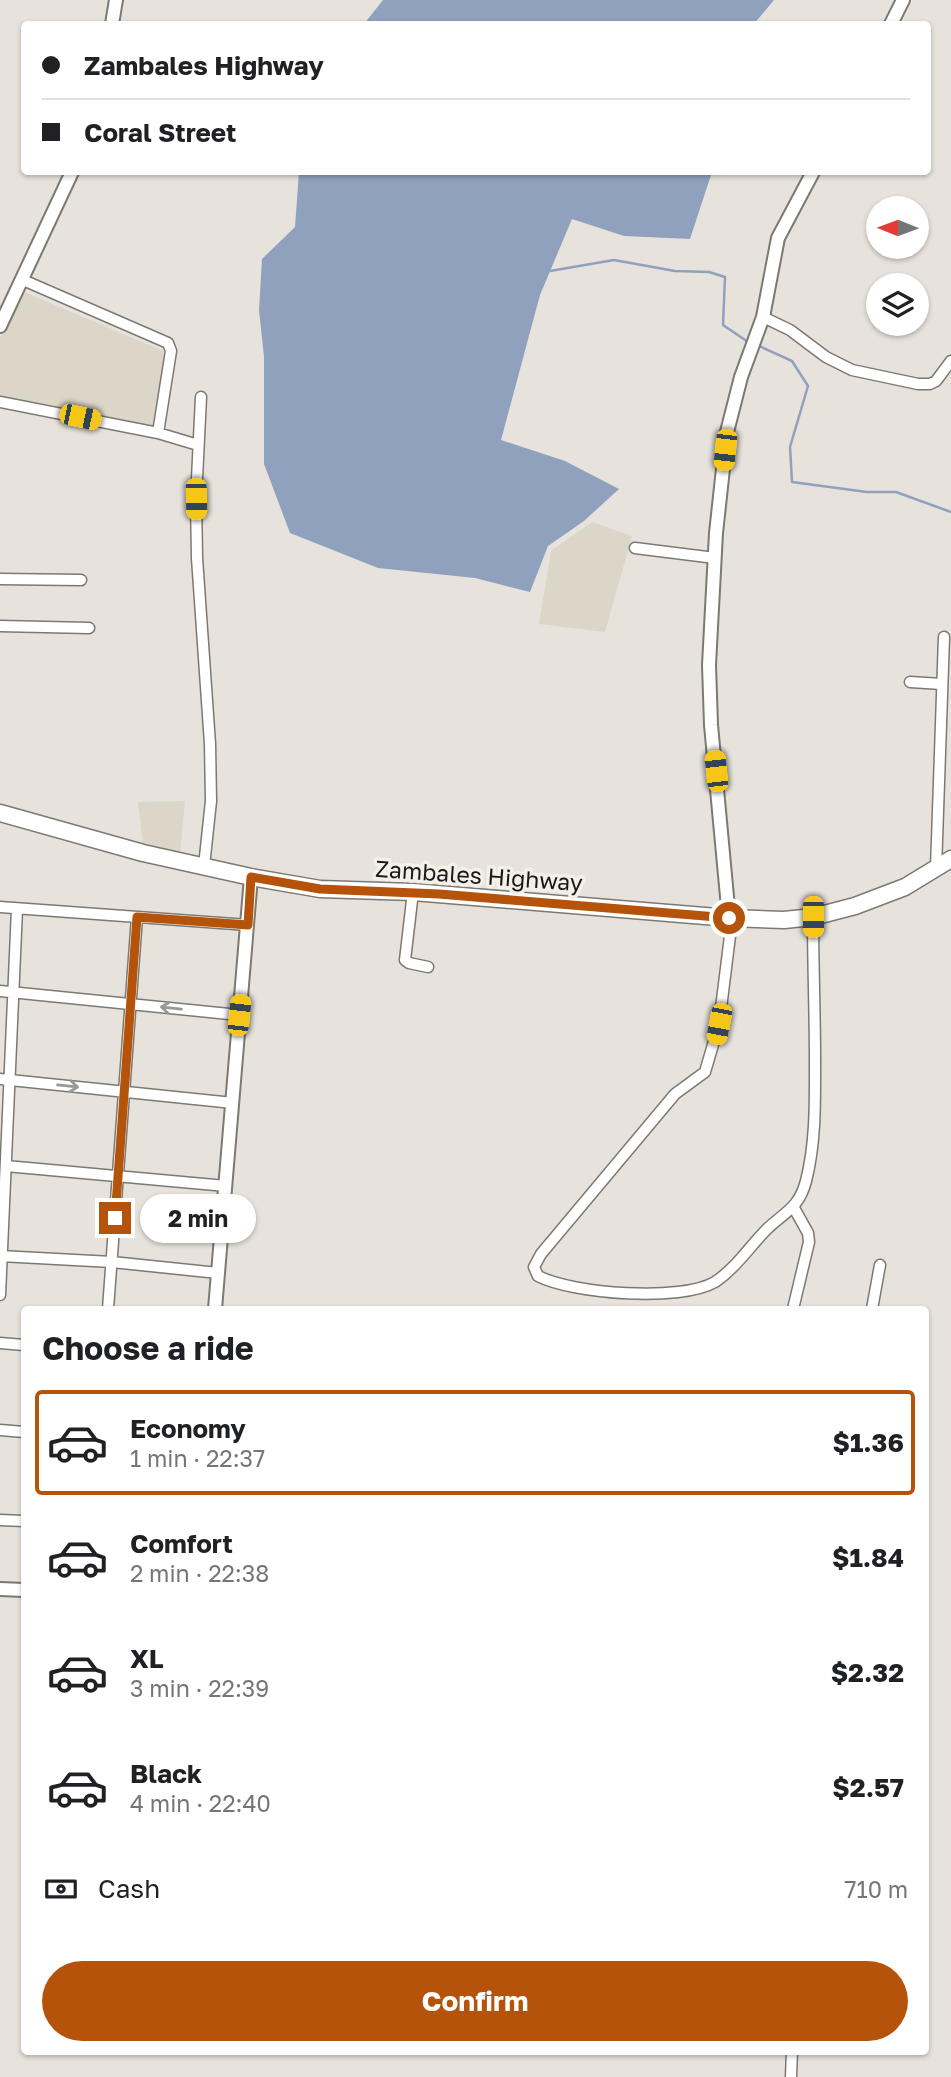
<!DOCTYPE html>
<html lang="en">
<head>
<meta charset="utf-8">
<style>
	body { margin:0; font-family:"Golos Text",sans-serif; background:#f6f6f6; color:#202124; height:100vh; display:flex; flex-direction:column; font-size:26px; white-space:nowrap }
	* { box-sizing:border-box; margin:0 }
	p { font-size:23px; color:#757577 }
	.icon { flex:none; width:38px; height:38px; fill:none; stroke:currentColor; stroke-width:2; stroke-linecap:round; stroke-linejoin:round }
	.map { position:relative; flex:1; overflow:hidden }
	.drawer { position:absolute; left:21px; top:1306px; width:908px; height:749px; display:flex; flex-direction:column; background:#fff; border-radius:7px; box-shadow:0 2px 5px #0004 }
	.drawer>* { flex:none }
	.hud { position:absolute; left:21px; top:21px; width:910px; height:154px; border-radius:7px; box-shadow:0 2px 5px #0004; display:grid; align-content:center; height:154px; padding:0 21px; background:#fff }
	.needle { width:46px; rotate:271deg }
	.fabs { position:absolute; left:866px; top:196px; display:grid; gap:14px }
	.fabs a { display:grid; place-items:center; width:63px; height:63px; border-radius:50%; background:#fff; box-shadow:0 2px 5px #0004; font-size:35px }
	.end { position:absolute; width:32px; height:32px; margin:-16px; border:9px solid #b45309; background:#fff; box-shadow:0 0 0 4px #fff }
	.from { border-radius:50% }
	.bubble { position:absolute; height:49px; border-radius:24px; background:#fff; box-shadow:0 2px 5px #0004; font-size:23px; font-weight:700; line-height:49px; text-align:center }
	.car { position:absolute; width:21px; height:42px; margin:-21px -10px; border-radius:9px; box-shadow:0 0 5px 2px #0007; background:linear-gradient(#f5c518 24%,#345 0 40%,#f5c518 0 76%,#345 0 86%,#f5c518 0) }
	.hud b { display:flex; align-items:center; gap:24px; height:66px; font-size:26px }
	.hud b+b { border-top:2px solid #e0e0e0 }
	.hud i { width:18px; height:18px; background:#202124 }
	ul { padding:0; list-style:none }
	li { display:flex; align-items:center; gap:21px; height:105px; margin:0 14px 10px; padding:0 7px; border:4px solid transparent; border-radius:7px }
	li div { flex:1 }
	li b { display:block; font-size:26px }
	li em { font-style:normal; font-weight:700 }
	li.current { border-color:#b45309 }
	li>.icon { width:63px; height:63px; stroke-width:1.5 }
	h2 { padding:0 21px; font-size:32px; line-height:84px }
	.pay { display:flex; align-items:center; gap:18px; height:77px; padding:0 21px; font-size:26px }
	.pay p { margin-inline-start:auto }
	.button { display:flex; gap:14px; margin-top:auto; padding:14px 21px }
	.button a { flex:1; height:80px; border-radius:42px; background:#b45309; color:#fff; font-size:28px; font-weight:700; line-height:80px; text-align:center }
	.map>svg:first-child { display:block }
	.built { fill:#dcd6c8 }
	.water { fill:#90a1be }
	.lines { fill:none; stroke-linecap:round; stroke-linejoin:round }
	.stream { stroke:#90a1be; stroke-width:2.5 }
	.minor-casing { stroke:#7c7973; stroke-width:13 }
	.tertiary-casing { stroke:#7c7973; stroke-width:16 }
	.primary-casing { stroke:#7c7973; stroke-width:19 }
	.minor { stroke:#fff; stroke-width:10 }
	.tertiary { stroke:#fff; stroke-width:12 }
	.primary { stroke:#fff; stroke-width:16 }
	.oneway { stroke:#989897 }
	.route { stroke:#b45309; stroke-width:9 }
	.labels { text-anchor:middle; stroke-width:7; stroke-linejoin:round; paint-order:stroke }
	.street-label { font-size:23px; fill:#1a1917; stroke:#f4f0e9 }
</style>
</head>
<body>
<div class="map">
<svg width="951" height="2077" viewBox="0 0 951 2077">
	<rect width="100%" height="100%" fill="#e7e3dc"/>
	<!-- built -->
	<path class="built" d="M22,291l144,61 -14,78 -152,-32v-61z
		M592,522l40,14 -27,96 -66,-8 12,-73z
		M185,801l-5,53 -37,-10 -5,-42z"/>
	<!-- water -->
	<path class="water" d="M383,0h391l-20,24h-390z
		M299,172h413l-22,67 -66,-3 -52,-17 -32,76 -39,145 64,21 54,28 -35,32 -36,25 -18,46 -55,-14 -97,-10 -88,-35 -26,-69v-107l-5,-47 3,-51 33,-32z"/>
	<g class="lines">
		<!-- stream -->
		<path class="stream" d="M550,271l64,-11 61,11 34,1 16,5 -2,48 25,17
			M757,345l35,16 16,25 -18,61 2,35 75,10h29l55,20"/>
		<defs>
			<path id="minor" d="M23,280l145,63 3,8 -13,82
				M763,317l27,13 36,27 26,13 66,14h12l6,-3 15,-20
				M201,397l-5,102 1,59 13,186 1,57 -7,65
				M0,402l158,31 40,12
				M635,548l80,10
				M0,579l81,1
				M0,626l89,2
				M910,682l32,2
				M936,869l8,-232
				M413,892l-8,68 4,3 19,4
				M0,907l248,18
				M729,918l1,18 -11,88 -14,48 -30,22 -134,160 -7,13 4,9c35,18 143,26 177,6 21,-14 34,-35 52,-53 18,-17 32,-21 39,-48 10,-39 9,-81 9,-121 0,-48 -2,-95 -2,-143
				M0,991l239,24
				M0,1079l233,24
				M6,1166l220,20
				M0,1256l112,6 106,11
				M0,1295l17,-386
				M108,1309l29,-392
				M793,1309l16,-67 -1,-9 -14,-25
				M872,1309l8,-44
				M0,1343l24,2
				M0,1430l24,2
				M0,1520l24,1
				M791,2077l1,-26"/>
			<path id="tertiary" d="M112,24l4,-24
				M891,24l12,-24
				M0,326l72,-154
				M729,918l-18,-193 -2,-60 7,-132 11,-101 14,-55 22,-60 15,-79 35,-66
				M215,1309l36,-432
				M0,1589l24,1"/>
			<path id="primary" d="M0,813l143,40 108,24 69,12 93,3 316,26 55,2 29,-3 42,-11 50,-19 46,-28"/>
		</defs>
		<!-- minor casing -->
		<use href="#minor" class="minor-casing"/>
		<!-- tertiary casing -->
		<use href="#tertiary" class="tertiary-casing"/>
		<!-- primary casing -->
		<use href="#primary" class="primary-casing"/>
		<!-- minor -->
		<use href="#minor" class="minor"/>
		<!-- tertiary -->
		<use href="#tertiary" class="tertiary"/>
		<!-- primary -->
		<use href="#primary" class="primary"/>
	</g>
	<!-- one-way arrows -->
	<defs><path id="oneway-shaft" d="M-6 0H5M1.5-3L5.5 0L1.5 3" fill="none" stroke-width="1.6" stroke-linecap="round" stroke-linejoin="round" transform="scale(1.75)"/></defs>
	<g class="oneway">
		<use href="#oneway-shaft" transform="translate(171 1008) rotate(-174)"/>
		<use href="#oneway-shaft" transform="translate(68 1086) rotate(6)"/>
	</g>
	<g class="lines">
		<!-- route -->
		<path class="route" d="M115,1218l22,-301 111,8 3,-48 69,12 119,5 290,24"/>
	</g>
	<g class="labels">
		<!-- street labels -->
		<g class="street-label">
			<text transform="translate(479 876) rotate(4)" y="8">Zambales Highway</text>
		</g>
	</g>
</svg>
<div class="fabs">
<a><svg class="needle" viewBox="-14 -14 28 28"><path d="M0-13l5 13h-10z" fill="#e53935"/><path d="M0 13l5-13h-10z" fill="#757577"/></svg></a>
<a><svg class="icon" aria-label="layers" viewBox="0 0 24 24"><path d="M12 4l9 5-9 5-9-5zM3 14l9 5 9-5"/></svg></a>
</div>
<i class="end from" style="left:729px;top:918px"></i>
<i class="end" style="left:115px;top:1218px"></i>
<div class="bubble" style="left:140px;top:1194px;width:116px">2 min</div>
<i class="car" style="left:80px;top:417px;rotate:102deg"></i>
<i class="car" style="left:725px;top:450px;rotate:186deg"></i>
<i class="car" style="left:196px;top:499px;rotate:179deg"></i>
<i class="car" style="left:716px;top:771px;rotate:354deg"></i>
<i class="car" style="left:813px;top:917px;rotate:180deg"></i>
<i class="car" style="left:239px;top:1015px;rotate:6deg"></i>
<i class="car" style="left:719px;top:1024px;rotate:191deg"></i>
<div class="hud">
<b><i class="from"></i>Zambales Highway</b>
<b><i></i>Coral Street</b>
</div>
<section class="drawer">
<h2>Choose a ride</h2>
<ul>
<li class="current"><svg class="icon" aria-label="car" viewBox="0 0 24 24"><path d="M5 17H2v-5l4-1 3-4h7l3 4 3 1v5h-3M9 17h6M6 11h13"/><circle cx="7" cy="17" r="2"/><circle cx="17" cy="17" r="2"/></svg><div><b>Economy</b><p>1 min · 22:37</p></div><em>$1.36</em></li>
<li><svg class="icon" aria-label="car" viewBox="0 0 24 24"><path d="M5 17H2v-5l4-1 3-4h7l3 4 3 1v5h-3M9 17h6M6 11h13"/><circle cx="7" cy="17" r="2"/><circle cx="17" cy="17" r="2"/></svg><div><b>Comfort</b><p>2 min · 22:38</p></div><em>$1.84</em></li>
<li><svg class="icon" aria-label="car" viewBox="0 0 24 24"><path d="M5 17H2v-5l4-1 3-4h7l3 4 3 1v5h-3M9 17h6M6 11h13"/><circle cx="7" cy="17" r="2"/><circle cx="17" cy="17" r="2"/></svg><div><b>XL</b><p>3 min · 22:39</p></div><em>$2.32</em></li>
<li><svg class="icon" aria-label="car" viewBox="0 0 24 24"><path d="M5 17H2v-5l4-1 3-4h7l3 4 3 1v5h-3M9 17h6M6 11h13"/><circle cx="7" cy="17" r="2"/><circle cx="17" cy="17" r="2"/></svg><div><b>Black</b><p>4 min · 22:40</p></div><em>$2.57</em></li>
</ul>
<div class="pay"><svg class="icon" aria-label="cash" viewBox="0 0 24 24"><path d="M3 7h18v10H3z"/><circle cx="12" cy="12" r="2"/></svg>Cash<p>710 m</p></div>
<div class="button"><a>Confirm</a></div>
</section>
</div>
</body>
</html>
